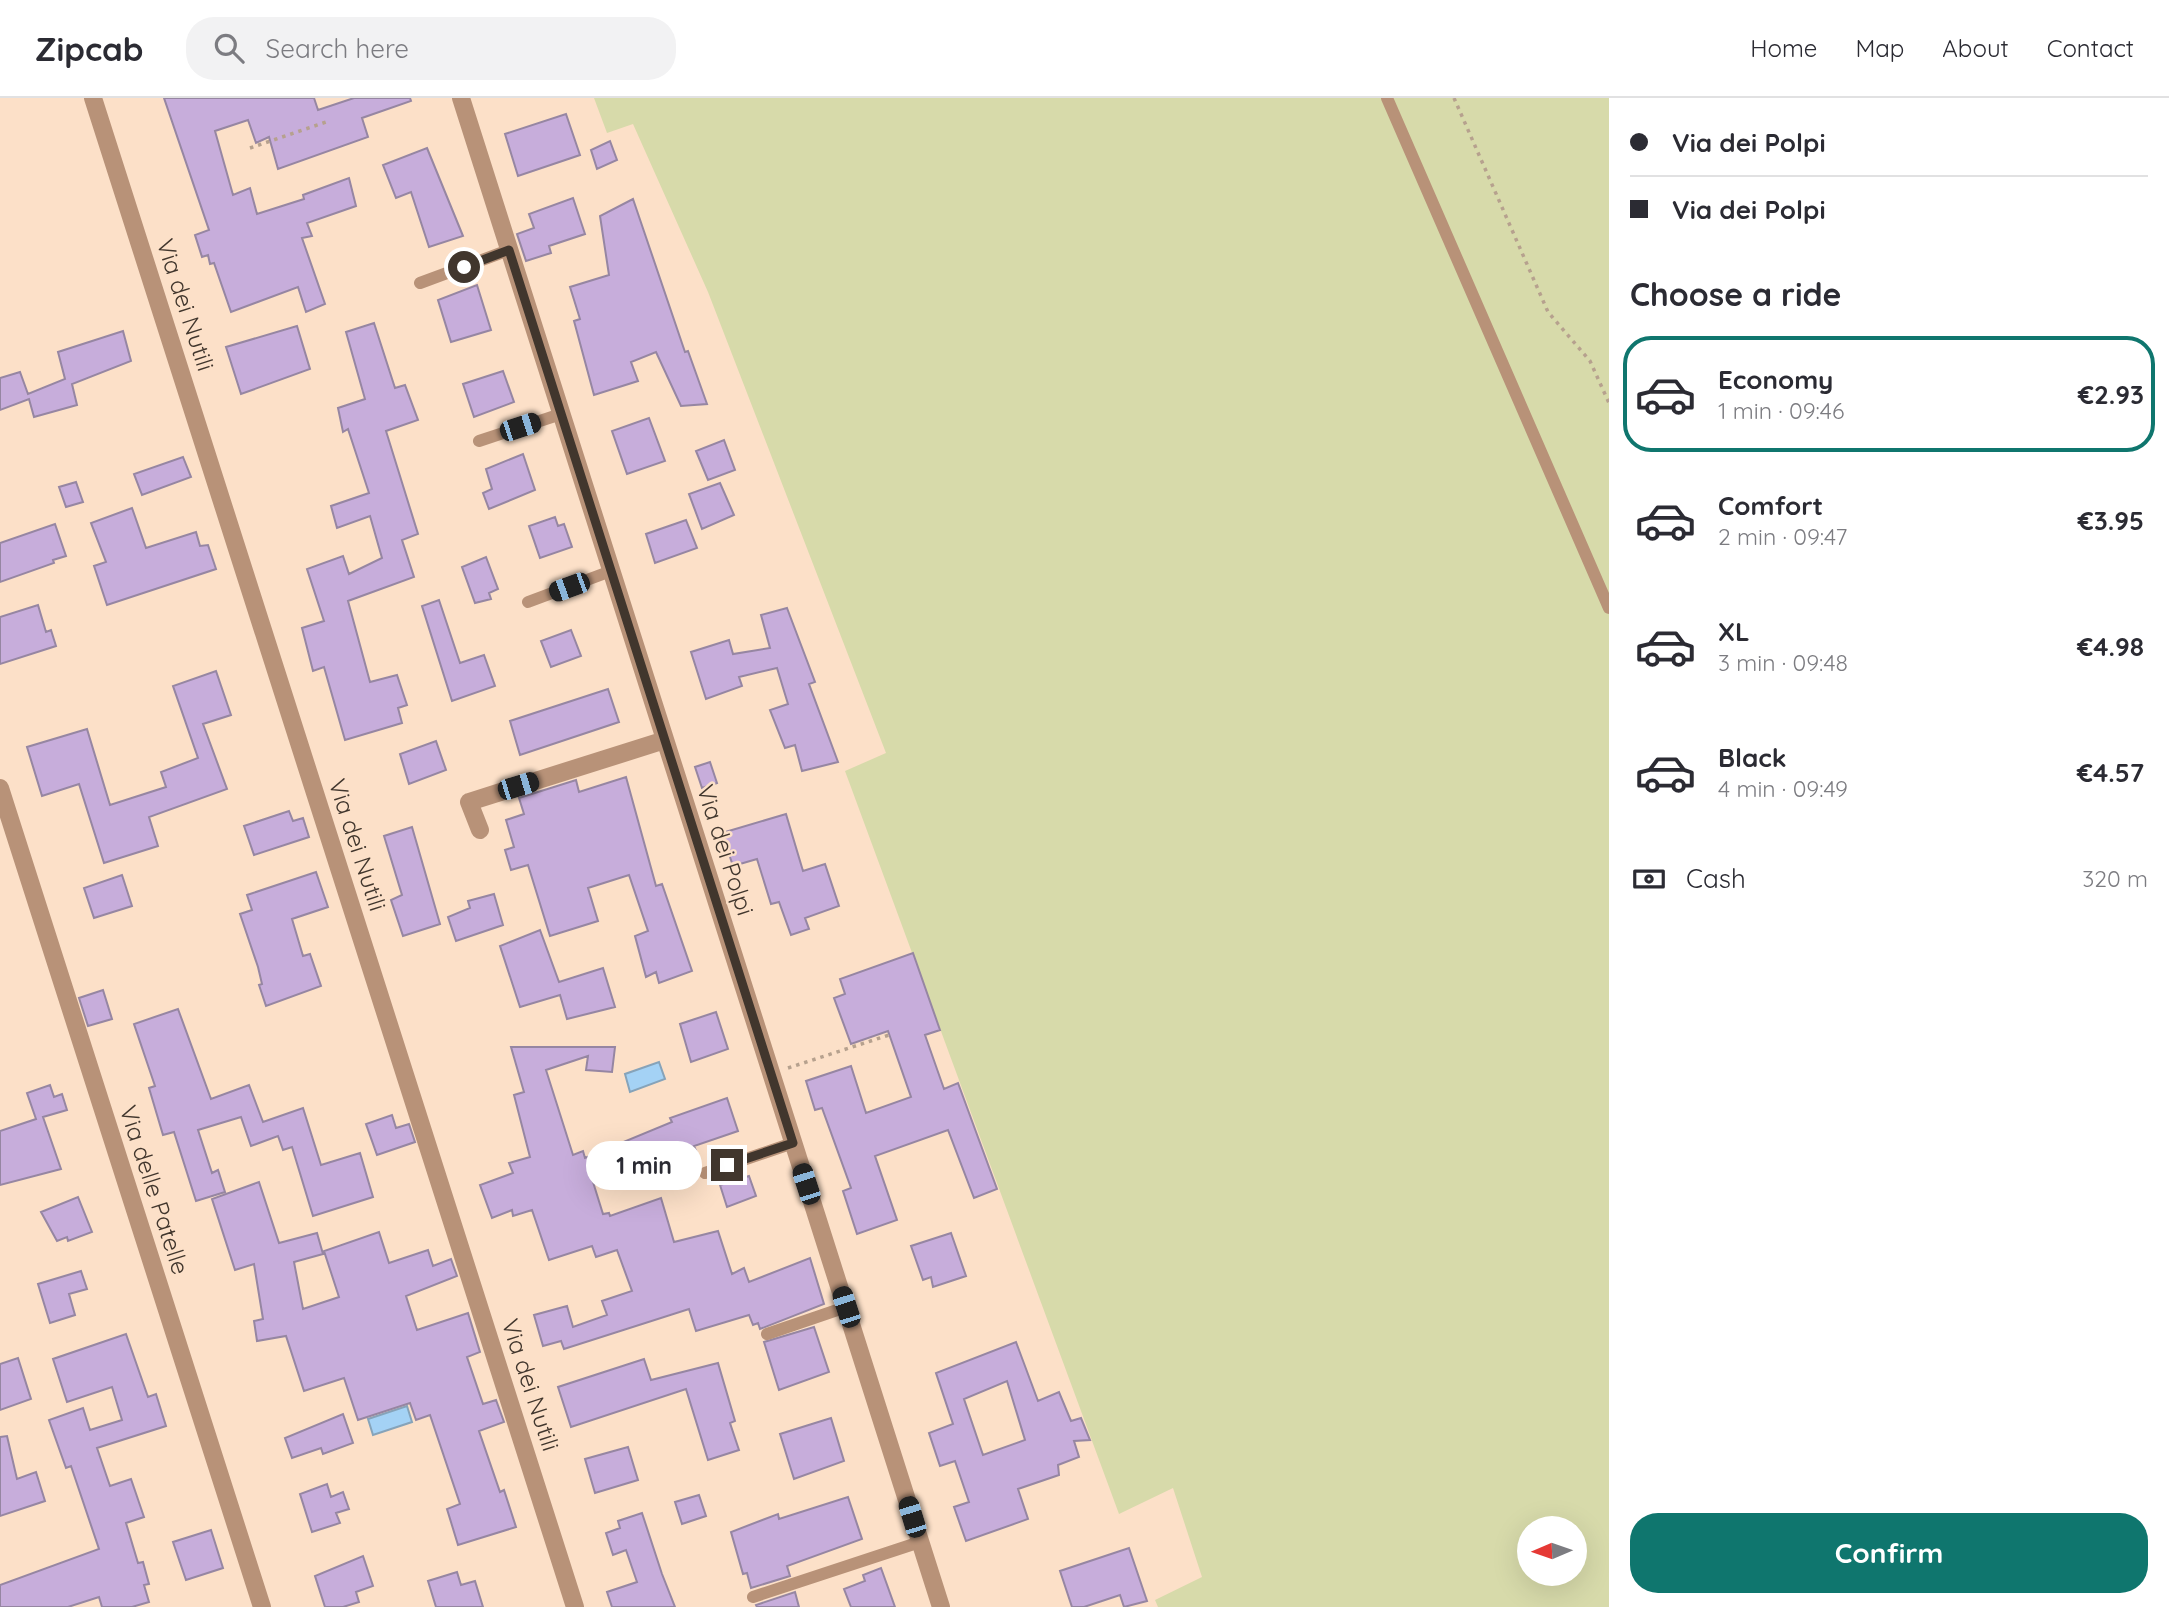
<!DOCTYPE html>
<html lang="en">
<head>
<meta charset="utf-8">
<style>
	body { margin:0; font-family:Quicksand,sans-serif; background:#f2f2f3; color:#2b2b33; height:100vh; display:flex; flex-direction:column; font-size:26px; white-space:nowrap }
	* { box-sizing:border-box; margin:0 }
	p { font-size:23px; color:#7c7c81 }
	.icon { flex:none; width:38px; height:38px; fill:none; stroke:currentColor; stroke-width:2; stroke-linecap:round; stroke-linejoin:round }
	.map { position:relative; flex:1; overflow:hidden }
	.sheet { display:flex; flex-direction:column; background:#fff; width:560px }
	.sheet>* { flex:none }
	.hud { display:grid; align-content:center; height:154px; padding:0 21px; background:#fff }
	.needle { width:46px; rotate:268deg }
	.tools { position:absolute; left:1517px; top:1418px; display:grid; gap:14px }
	.tools a { display:grid; place-items:center; width:70px; height:70px; border-radius:50%; background:#fff; box-shadow:0 7px 28px #0002; font-size:35px }
	.end { position:absolute; width:32px; height:32px; margin:-16px; border:9px solid #41362d; background:#fff; box-shadow:0 0 0 4px #fff }
	.from { border-radius:50% }
	.bubble { position:absolute; height:49px; border-radius:24px; background:#fff; box-shadow:0 7px 28px #0002; font-size:23px; font-weight:700; line-height:49px; text-align:center }
	.car { position:absolute; width:21px; height:42px; margin:-21px -10px; border-radius:9px; box-shadow:0 0 5px 2px #0007; background:linear-gradient(#222 24%,#8ab4d8 0 40%,#222 0 76%,#8ab4d8 0 86%,#222 0) }
	.hud b { display:flex; align-items:center; gap:24px; height:66px; font-size:26px }
	.hud b+b { border-top:2px solid #e1e1e2 }
	.hud i { width:18px; height:18px; background:#2b2b33 }
	ul { padding:0; list-style:none }
	li { display:flex; align-items:center; gap:21px; height:116px; margin:0 14px 10px; padding:0 7px; border:4px solid transparent; border-radius:28px }
	li div { flex:1 }
	li b { display:block; font-size:26px }
	li em { font-style:normal; font-weight:700 }
	li.current { border-color:#0f766e }
	li>.icon { width:63px; height:63px; stroke-width:1.5 }
	h2 { padding:0 21px; font-size:32px; line-height:84px }
	.pay { display:flex; align-items:center; gap:18px; height:77px; padding:0 21px; font-size:26px }
	.pay p { margin-inline-start:auto }
	.button { display:flex; gap:14px; margin-top:auto; padding:14px 21px }
	.button a { flex:1; height:80px; border-radius:28px; background:#0f766e; color:#fff; font-size:28px; font-weight:700; line-height:80px; text-align:center }
	header { display:flex; align-items:center; gap:42px; box-sizing:border-box; height:98px; padding:0 35px; background:#fff; border-bottom:2px solid #e1e1e2 }
	header strong { font-size:33px }
	nav { display:flex; gap:38px; margin-inline-start:auto; font-size:24px }
	.search { width:490px; height:63px; background:#f2f2f3; display:flex; align-items:center; gap:18px; box-sizing:border-box; padding:0 24px; border-radius:28px; color:#7c7c81; font-size:26px }
	main { display:flex; flex:1; min-height:0 }
	.map>svg:first-child { display:block }
	.green { fill:#d7daaa; fill-rule:evenodd }
	.water { fill:#a4d2f5; stroke:#86a3b9; stroke-width:2 }
	.building { fill:#c7addb; stroke:#9686a2; stroke-width:2; fill-rule:evenodd }
	.lines { fill:none; stroke-linecap:round; stroke-linejoin:round }
	.path { stroke:#b6a18e; stroke-width:3.5; stroke-dasharray:3.5 5; stroke-linecap:butt }
	.lane { stroke:#b89278; stroke-width:12 }
	.street { stroke:#b89278; stroke-width:18 }
	.route { stroke:#41362d; stroke-width:9 }
	.labels { text-anchor:middle; stroke-width:5; stroke-linejoin:round; paint-order:stroke }
	.street-label { font-size:24px; fill:#41362d; stroke:#fce0c8 }
</style>
</head>
<body>
<header>
<strong>Zipcab</strong>
<div class="search"><svg class="icon" aria-label="search" viewBox="0 0 24 24"><circle cx="10" cy="10" r="6"/><path d="M15 15l6 6"/></svg>Search here</div>
<nav><a>Home</a><a>Map</a><a>About</a><a>Contact</a></nav>
</header>
<main>
<div class="map">
<svg width="1609" height="1509" viewBox="0 0 1609 1509">
	<rect width="100%" height="100%" fill="#fce0c8"/>
	<!-- green -->
	<path class="green" d="M594,0h1015v1509h-451l-3,-7 47,-23 -29,-89 -54,26 -274,-743 41,-18 -178,-461 -75,-168 -26,9zM1530,1430h45v45h-45z"/>
	<!-- water -->
	<path class="water" d="M659,964l6,17 -35,13 -5,-18z
		M407,1308l5,16 -39,13 -5,-16z"/>
	<!-- building -->
	<path class="building" d="M164,0h150l4,12 36,-12h56l1,3 -49,17 6,19 -90,32 -9,-32 -13,6 -8,-23 -33,11 18,64 17,-7 7,26 47,-15 -1,-4 46,-17 7,28 -49,17 5,13 -10,2 23,66 -19,8 -8,-25 -67,25 -17,-49 -4,1 -2,-9 -6,2 -7,-22 14,-5z
		M566,16l14,41 -62,21 -13,-42z
		M610,43l7,19 -20,9 -6,-19z
		M427,50l36,88 -34,11 -18,-55 -15,6 -13,-33z
		M573,100l12,36 -36,12 2,7 -25,8 -9,-27 17,-6 -5,-14z
		M633,101l52,153 3,-1 19,53 -26,2 -25,-54 -25,10 7,19 -44,14 -20,-74 6,-2 -10,-32 39,-12 -9,-59z
		M477,187l14,45 -40,12 -13,-42z
		M374,225l21,65 10,-3 13,35 -32,11 32,103 -16,6 12,37 -66,24 22,81 27,-7 10,30 -9,3 4,15 -57,17 -21,-73 -11,4 -11,-43 22,-7 -17,-52 36,-13 6,18 33,-16 -12,-42 -33,12 -6,-22 38,-13 -21,-64 -5,3 -5,-24 27,-9 -19,-67z
		M297,228l13,43 -69,25 -15,-47z
		M123,233l8,30 -59,23 5,21 -43,12 -5,-18 -29,11v-32l20,-6 8,22 37,-15 -7,-27z
		M503,273l11,31 -40,15 -11,-33z
		M649,320l16,43 -38,13 -15,-43z
		M724,342l11,30 -27,10 -12,-29z
		M523,356l12,36 -46,19 -6,-16 9,-4 -6,-20z
		M183,359l8,20 -49,18 -8,-21z
		M76,384l7,20 -17,5 -7,-20z
		M720,385l14,32 -32,14 -13,-35z
		M132,410l14,40 50,-16 4,14 8,-1 8,24 -109,36 -13,-39 12,-4 -15,-39z
		M555,419l3,9 6,-2 8,23 -32,11 -11,-32z
		M686,422l11,28 -42,15 -9,-29z
		M55,426l11,32 -13,4 1,3 -54,19v-39z
		M486,459l12,32 -9,4 2,6 -16,4 -13,-36z
		M439,502l21,63 24,-8 11,31 -43,15 -30,-95z
		M38,507l8,27 5,-2 5,16 -56,18v-47z
		M787,510l28,74 -6,2 29,78 -36,9 -7,-26 -10,3 -15,-38 18,-6 -11,-36 -38,9 3,9 -36,13 -15,-47 38,-12 4,14 37,-6 -9,-33z
		M571,532l10,26 -30,11 -10,-26z
		M216,573l15,44 -28,9 24,65 -78,28 9,29 -54,17 -25,-79 -37,12 -15,-49 60,-18 23,76 56,-18 -5,-15 37,-14 -25,-72z
		M608,591l11,33 -99,33 -10,-34z
		M436,643l10,29 -37,14 -9,-30z
		M710,664l7,21 -15,5 -7,-21z
		M626,679l30,109 6,-2 30,87 -33,12 -3,-11 -10,5 -11,-41 13,-5 -19,-56 -41,13 10,33 -48,15 -22,-71 -17,5 -6,-20 9,-3 -8,-27 18,-6 -5,-16 57,-18 3,12z
		M289,713l4,10 10,-3 6,19 -55,18 -10,-29z
		M786,716l17,57 22,-7 14,42 -34,12 4,11 -18,6 -12,-33 -8,2 -14,-45 -24,7 -11,-33z
		M412,729l28,97 -37,12 -12,-36 11,-5 -18,-59z
		M316,774l12,35 -36,12 11,37 7,-2 11,32 -55,20 -7,-21 3,-1 -4,-17 -18,-53 12,-4 -5,-15z
		M122,777l10,31 -38,12 -10,-30z
		M494,796l9,31 -47,16 -8,-24 22,-9 -2,-7z
		M540,832l19,52 44,-14 12,39 -48,12 -7,-24 -40,12 -20,-61z
		M913,855l27,77 -15,5 19,54 14,-6 39,106 -23,9 -26,-68 -73,26 22,64 -40,14 -14,-43 8,-3 -29,-80 -7,2 -9,-29 45,-15 15,47 45,-16 -23,-66 -37,13 -17,-46 11,-4 -5,-15z
		M103,892l9,29 -24,7 -9,-28z
		M178,911l33,90 38,-14 14,37 40,-14 18,57 39,-12 13,44 -60,19 -21,-69 -9,3 -5,-14 -27,10 -10,-29 -43,13 14,43 6,-3 7,22 -29,9 -22,-69 -11,3 -14,-47 6,-2 -21,-62z
		M716,914l12,37 -37,13 -11,-38z
		M511,949h104l-3,25 -26,-2 2,-14 -42,14 27,85 10,-4 2,7 87,-36 -2,-4 57,-20 11,33 -44,15 3,7 -104,29 10,32 6,-1 1,3 51,-18 13,44 44,-11 14,43 12,-6 5,14 61,-24 14,46 -64,25 -2,-6 -5,2 -4,-10 -53,16 -7,-22 -125,40 -3,-8 -18,5 -9,-31 33,-9 6,21 34,-12 -5,-14 30,-10 -15,-41 -21,7 -4,-11 -43,14 -17,-50 -19,6 -1,-6 -20,8 -12,-33 33,-12 -4,-10 21,-6 -16,-62 10,-3z
		M50,987l4,12 8,-3 5,16 -24,7 18,52 -61,16v-54l36,-12 -9,-26z
		M392,1017l4,13 13,-4 6,18 -38,13 -11,-31z
		M749,1078l7,20 -29,11 -7,-22z
		M259,1084l20,61 38,-10 6,21 -29,8 9,47 36,-12 -15,-46 55,-19 10,31 39,-13 5,16 18,-7 6,17 -51,20 11,34 51,-17 12,39 -13,5 16,47 13,-4 8,22 -25,9 21,61 4,-2 12,37 -58,18 -11,-36 13,-5 -30,-89 -14,5 -6,-17 -52,17 -14,-42 -40,13 -18,-55 -29,5 -3,-20 9,-2 -9,-55 -19,6 -23,-71z
		M78,1099l14,35 -24,9 -1,-4 -10,4 -16,-29z
		M951,1135l15,43 -33,11 -2,-10 -8,3 -12,-34z
		M81,1173l6,18 -18,5 6,21 -25,8 -12,-39z
		M814,1229l15,45 -50,18 -15,-48z
		M126,1236l22,63 8,-3 10,32 -69,22 13,38 21,-7 13,38 -18,6 12,40 5,-1 6,22 -5,1 5,17 -17,5h-30l-3,-10 -31,10h-68v-22l99,-36 -28,-83 -5,2 -17,-48 34,-12 7,22 32,-10 -10,-33 -45,15 -14,-43z
		M1016,1244l22,59 21,-9 12,29 10,-3 9,22 -16,1 5,16 -21,8 1,10 -41,14 10,30 -62,22 -12,-34 15,-5 -14,-41 -15,5 -11,-33 24,-9 -17,-51zM1007,1283l18,59 -42,15 -19,-56z
		M18,1260l13,41 -31,11v-46z
		M644,1261l7,21 67,-17 17,58 -5,2 9,27 -31,10 -22,-71 -115,38 -13,-40z
		M343,1316l10,29 -30,11 -2,-6 -29,10 -7,-20z
		M831,1320l13,43 -50,18 -14,-45z
		M7,1338l10,43 19,-7 9,29 -45,15v-79z
		M628,1349l10,33 -43,13 -10,-34z
		M327,1386l4,13 12,-5 6,17 -13,4 4,10 -28,9 -12,-38z
		M699,1397l7,21 -24,8 -7,-22z
		M848,1399l14,42 -75,27 3,10 -39,12 -4,-15 -4,1 -12,-42 47,-18 1,5z
		M642,1415l20,61 13,33h-63l-5,-15 30,-10 -11,-32 -13,5 -7,-22 14,-5 -2,-7z
		M211,1432l12,38 -37,12 -13,-38z
		M1129,1450l18,53 -23,6 -4,-12 -36,12h-12l-12,-36z
		M363,1458l10,30 -17,6 3,10 -16,5h-18l-10,-31z
		M881,1470l14,39h-44l-7,-18 21,-8 -2,-6z
		M457,1474l4,13 14,-4 8,26h-47l-8,-26z
		M795,1494l4,15h-42l-1,-2z"/>
	<g class="lines">
		<!-- path -->
		<path class="path" d="M1454,0l94,214 42,49 19,42
			M250,50l76,-26
			M788,970l104,-34"/>
		<!-- lane -->
		<path class="lane" d="M1387,0l222,510
			M420,185l89,-33
			M479,343l82,-27
			M528,504l83,-31
			M705,1075l88,-30
			M767,1236l79,-27
			M753,1499l167,-55"/>
		<!-- street -->
		<path class="street" d="M93,0l482,1509
			M461,0l480,1509
			M0,690l262,819
			M480,732l-11,-28 196,-62"/>
	</g>
	<g class="lines">
		<!-- route -->
		<path class="route" d="M464,169l45,-17 284,893 -66,22"/>
	</g>
	<g class="labels">
		<!-- street labels -->
		<g class="street-label">
			<text transform="translate(185 207) rotate(72)" y="8">Via dei Nutili</text>
			<text transform="translate(357 747) rotate(72)" y="8">Via dei Nutili</text>
			<text transform="translate(725 752) rotate(72)" y="8">Via dei Polpi</text>
			<text transform="translate(154 1092) rotate(72)" y="8">Via delle Patelle</text>
			<text transform="translate(530 1287) rotate(72)" y="8">Via dei Nutili</text>
		</g>
	</g>
</svg>
<div class="tools">
<a><svg class="needle" viewBox="-14 -14 28 28"><path d="M0-13l5 13h-10z" fill="#e53935"/><path d="M0 13l5-13h-10z" fill="#7c7c81"/></svg></a>
</div>
<i class="end from" style="left:464px;top:169px"></i>
<i class="end" style="left:727px;top:1067px"></i>
<div class="bubble" style="left:586px;top:1043px;width:116px">1 min</div>
<i class="car" style="left:520px;top:329px;rotate:72deg"></i>
<i class="car" style="left:569px;top:489px;rotate:250deg"></i>
<i class="car" style="left:518px;top:688px;rotate:73deg"></i>
<i class="car" style="left:806px;top:1086px;rotate:342deg"></i>
<i class="car" style="left:846px;top:1209px;rotate:342deg"></i>
<i class="car" style="left:912px;top:1419px;rotate:343deg"></i>
</div>
<section class="sheet">
<div class="hud">
<b><i class="from"></i>Via dei Polpi</b>
<b><i></i>Via dei Polpi</b>
</div>
<h2>Choose a ride</h2>
<ul>
<li class="current"><svg class="icon" aria-label="car" viewBox="0 0 24 24"><path d="M5 17H2v-5l4-1 3-4h7l3 4 3 1v5h-3M9 17h6M6 11h13"/><circle cx="7" cy="17" r="2"/><circle cx="17" cy="17" r="2"/></svg><div><b>Economy</b><p>1 min · 09:46</p></div><em>€2.93</em></li>
<li><svg class="icon" aria-label="car" viewBox="0 0 24 24"><path d="M5 17H2v-5l4-1 3-4h7l3 4 3 1v5h-3M9 17h6M6 11h13"/><circle cx="7" cy="17" r="2"/><circle cx="17" cy="17" r="2"/></svg><div><b>Comfort</b><p>2 min · 09:47</p></div><em>€3.95</em></li>
<li><svg class="icon" aria-label="car" viewBox="0 0 24 24"><path d="M5 17H2v-5l4-1 3-4h7l3 4 3 1v5h-3M9 17h6M6 11h13"/><circle cx="7" cy="17" r="2"/><circle cx="17" cy="17" r="2"/></svg><div><b>XL</b><p>3 min · 09:48</p></div><em>€4.98</em></li>
<li><svg class="icon" aria-label="car" viewBox="0 0 24 24"><path d="M5 17H2v-5l4-1 3-4h7l3 4 3 1v5h-3M9 17h6M6 11h13"/><circle cx="7" cy="17" r="2"/><circle cx="17" cy="17" r="2"/></svg><div><b>Black</b><p>4 min · 09:49</p></div><em>€4.57</em></li>
</ul>
<div class="pay"><svg class="icon" aria-label="cash" viewBox="0 0 24 24"><path d="M3 7h18v10H3z"/><circle cx="12" cy="12" r="2"/></svg>Cash<p>320 m</p></div>
<div class="button"><a>Confirm</a></div>
</section>
</main>
</body>
</html>
